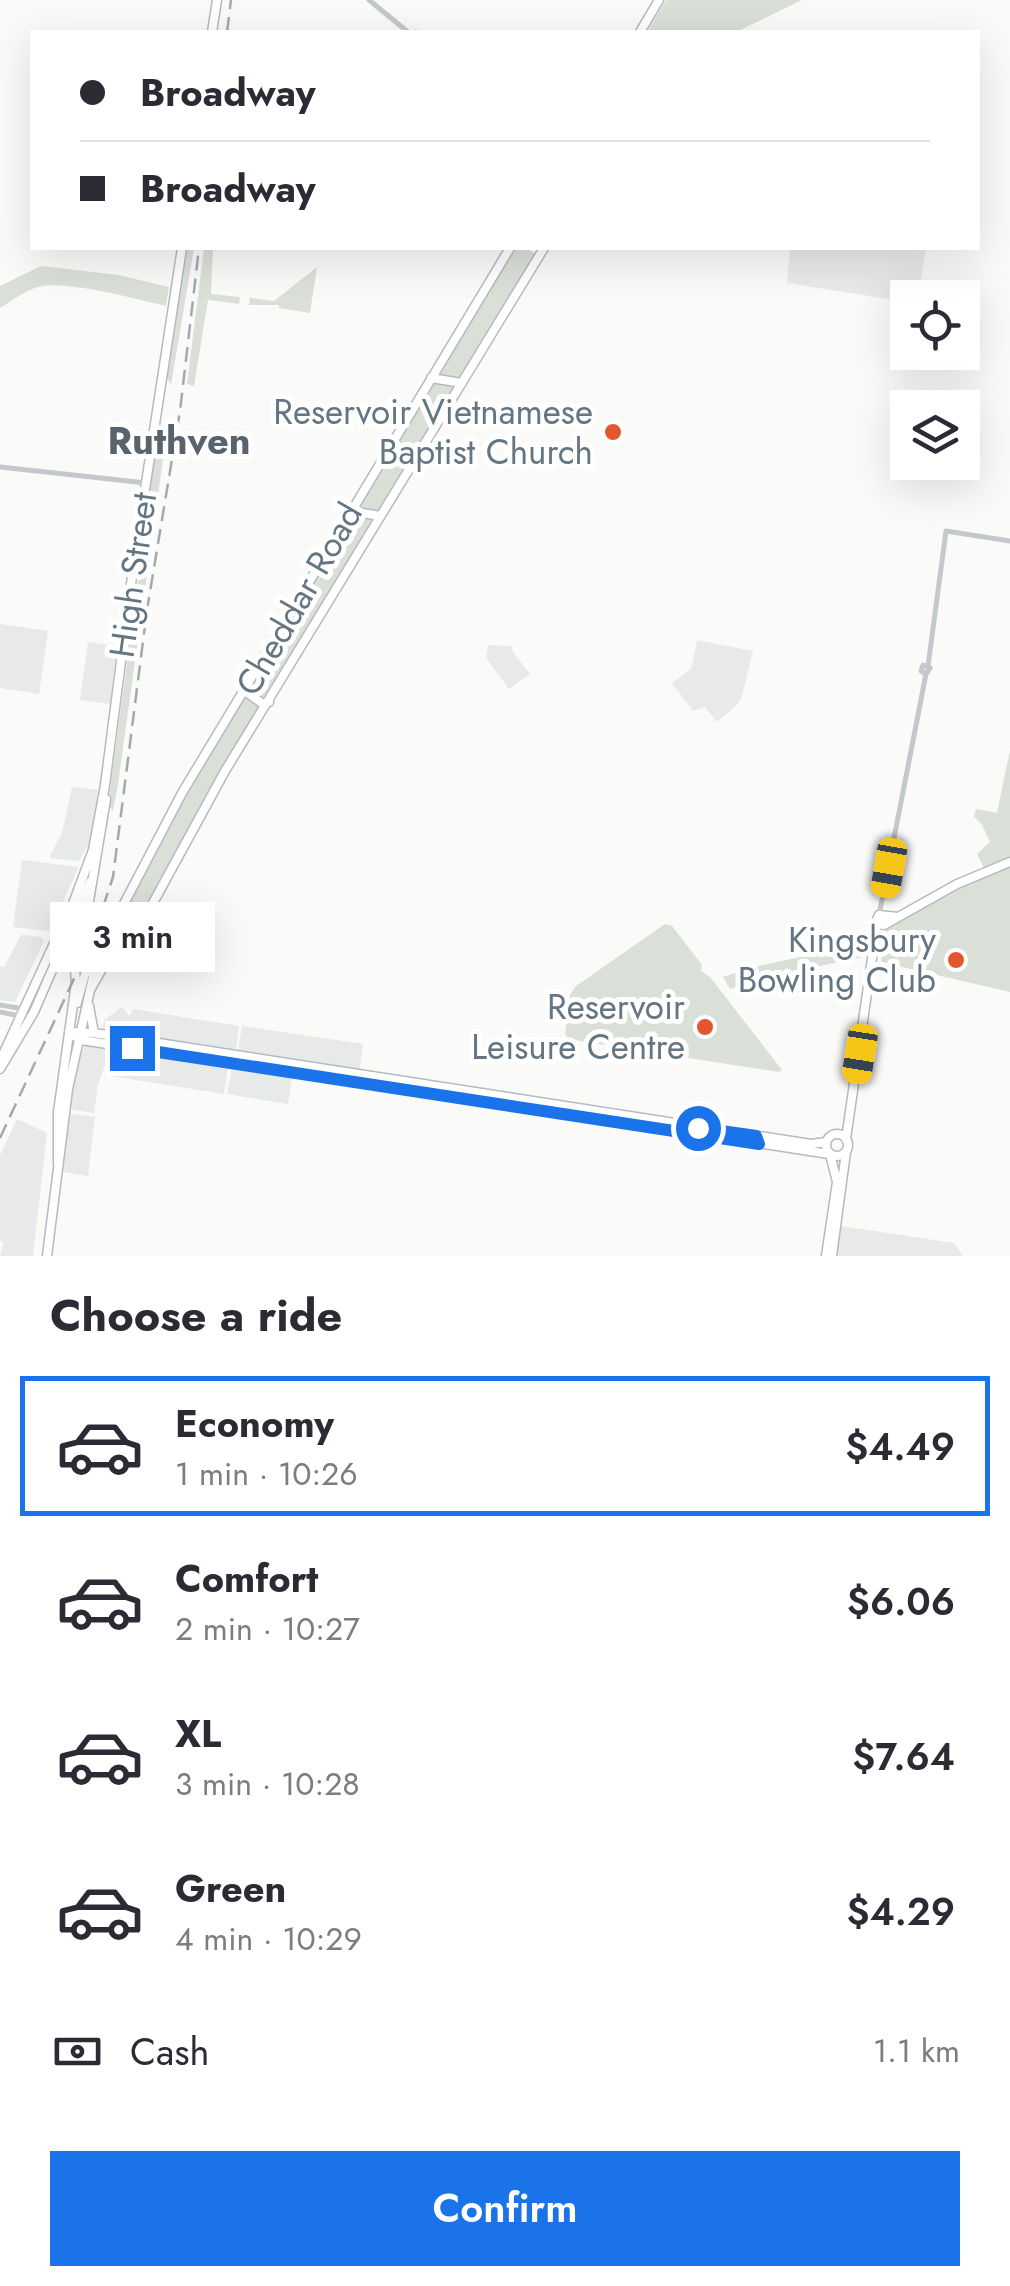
<!DOCTYPE html>
<html lang="en">
<head>
<meta charset="utf-8">
<style>
	body { margin:0; font-family:Jost,sans-serif; background:#f2f2f3; color:#2b2b33; height:100vh; display:flex; flex-direction:column; font-size:38px; white-space:nowrap }
	* { box-sizing:border-box; margin:0 }
	p { font-size:32px; color:#7c7c81 }
	.icon { flex:none; width:55px; height:55px; fill:none; stroke:currentColor; stroke-width:2; stroke-linecap:round; stroke-linejoin:round }
	.map { position:relative; height:1256px; overflow:hidden }
	.drawer { display:flex; flex-direction:column; background:#fff; flex:1 }
	.drawer>* { flex:none }
	.guide { position:absolute; left:30px; top:30px; width:950px; height:220px; border-radius:0px; box-shadow:0 10px 40px #0002; display:grid; align-content:center; height:220px; padding:0 50px; background:#fff }
	.controls { position:absolute; left:890px; top:280px; display:grid; gap:20px }
	.controls a { display:grid; place-items:center; width:90px; height:90px; border-radius:0px; background:#fff; box-shadow:0 10px 40px #0002; font-size:50px }
	.end { position:absolute; width:45px; height:45px; margin:-22px; border:12px solid #1a73e8; background:#fff; box-shadow:0 0 0 5px #fff }
	.from { border-radius:50% }
	.bubble { position:absolute; height:70px; border-radius:0px; background:#fff; box-shadow:0 10px 40px #0002; font-size:32px; font-weight:600; line-height:70px; text-align:center }
	.car { position:absolute; width:30px; height:60px; margin:-30px -15px; border-radius:12px; box-shadow:0 0 8px 2px #0007; background:linear-gradient(#f5c518 24%,#345 0 40%,#f5c518 0 76%,#345 0 86%,#f5c518 0) }
	.guide b { display:flex; align-items:center; gap:35px; height:95px; font-size:38px }
	.guide b+b { border-top:2px solid #e1e1e2 }
	.guide i { width:25px; height:25px; background:#2b2b33 }
	ul { padding:0; list-style:none }
	li { display:flex; align-items:center; gap:30px; height:140px; margin:0 20px 15px; padding:0 30px; border:5px solid transparent; border-radius:0px }
	li div { flex:1 }
	li b { display:block; font-size:38px }
	li em { font-style:normal; font-weight:600 }
	li.active { border-color:#1a73e8 }
	li>.icon { width:90px; height:90px; stroke-width:1.5 }
	h2 { padding:0 50px; font-size:45px; line-height:120px }
	.pay { display:flex; align-items:center; gap:25px; height:110px; padding:0 50px; font-size:38px }
	.pay p { margin-inline-start:auto }
	.action { display:flex; gap:20px; margin-top:auto; padding:20px 50px }
	.action a { flex:1; height:115px; border-radius:0px; background:#1a73e8; color:#fff; font-size:40px; font-weight:600; line-height:115px; text-align:center }
	.map>svg:first-child { display:block }
	.built { fill:#e8e9e9 }
	.green { fill:#dadfd7 }
	.lines { fill:none; stroke-linecap:round; stroke-linejoin:round }
	.major-casing { stroke:#b5babe; stroke-width:11 }
	.minor { stroke:#c3c8cc; stroke-width:5 }
	.major { stroke:#fff; stroke-width:8 }
	.rail { stroke:#a2aab0; stroke-width:2.5; stroke-dasharray:15 8; stroke-linecap:butt }
	.route { stroke:#1a73e8; stroke-width:12 }
	.poi-dot { fill:#e4572e; stroke:#fff; stroke-width:4 }
	.labels { text-anchor:middle; stroke-width:10; stroke-linejoin:round; paint-order:stroke }
	.poi-label { font-size:35px; fill:#657683; stroke:#fff; text-anchor:end }
	.street-label { font-size:35px; fill:#657683; stroke:#fff }
	.neighbourhood-label { font-size:38px; font-weight:bold; fill:#57646e; stroke:#fff }
</style>
</head>
<body>
<div class="map">
<svg width="1010" height="1256" viewBox="0 0 1010 1256">
	<rect width="100%" height="100%" fill="#fafaf8"/>
	<!-- built -->
	<path class="built" d="M790,248h136l-8,49 -10,1 -1,4 -120,-19z
		M0,624l48,7 -9,63 -39,-6z
		M697,640l56,11 -11,45 -6,10 -19,16 -12,-15 -12,4 -21,-28 19,-14z
		M88,642l29,4 -7,58 -30,-4z
		M488,645l25,1 -1,5 18,23 -21,15 -23,-31z
		M72,787l26,3 -7,50 -12,21 -30,-3 13,-25z
		M22,860l57,7 -30,64 -36,-4z
		M21,935l20,2 3,4 -29,61 -15,-2v-33h4z
		M122,1007l7,9 4,-7 106,17 -4,30 -133,-24 2,-12z
		M242,1026l121,18 -4,29 -122,-16z
		M85,1044l26,4 -13,37 -4,28 -26,-4 5,-30z
		M114,1048l114,20 -4,26 -120,-19z
		M232,1068l60,9 -4,27 -61,-10z
		M67,1113l28,4 -7,59 -25,-4z
		M17,1119l30,14 -14,123h-33l3,-14 -3,-1v-86z
		M841,1226l113,17 9,13h-126z"/>
	<!-- green -->
	<path class="green" d="M666,0h136l-66,32h-89z
		M186,248h8l-23,137 -5,-9z
		M204,248h9l-2,46 29,3 -1,7 -31,-4 -14,86 -7,-2z
		M513,249h14l10,6 -45,74 -7,6h3l-9,9h4l-11,13h3l-15,23 -23,-3z
		M41,266l77,9 51,12 -3,19c-29,-7 -96,-25 -124,-20 -15,3 -29,14 -42,22v-22z
		M317,267l-7,46 -31,-5v-3h-30l1,-7 24,3z
		M433,382l23,6 -75,124 -23,-2 -2,-4z
		M167,430l-49,354 -5,27 -5,-6 50,-374z
		M354,514l21,4 -109,184 -17,-14z
		M245,695l16,12 -117,205c-11,18 -29,36 -48,44l89,-161z
		M1010,750v108l-26,10 -7,-14 13,-12 -9,-19 -7,-6 2,-8 21,4z
		M1010,868v124l-129,-30 4,-32 72,-41z
		M665,924l7,2 30,39 -1,6 9,6 72,93 -3,2 -211,-33 -3,-5 5,-39 6,-9z
		M870,942l-2,14 -111,23 -27,10 -7,-12 31,-10z"/>
	<g class="lines">
		<defs>
			<path id="major" d="M212,32l5,-32
				M640,32l19,-32
				M431,378l31,5
				M351,511l29,5
				M245,691l18,13 6,-2
				M886,918l-3,7 -7,-3 3,-7 19,2
				M884,925l73,-41 53,-22
				M75,950c28,17 39,-1 59,-20
				M90,990l12,-21 33,-33 90,-165 319,-523
				M77,1003l13,-47 25,-35 67,-128 328,-545
				M89,1006l5,27
				M69,1032l25,1 717,111 15,-2
				M69,1033l12,7 748,114
				M0,1061l69,-150
				M0,1069l34,-57 56,-130
				M826 1145a11 11 0 1 1 22 0a11 11 0 1 1-22 0Z
				M846,1139l31,-215
				M58,1163v-51l18,-129 -5,-74 22,-59 12,-65 29,-224 48,-313
				M47,1256l21,-167 25,-112 -6,-64 19,-114
				M826,1256l11,-74 -7,-28
				M832,1256l14,-104"/>
		</defs>
		<!-- major casing -->
		<use href="#major" class="major-casing"/>
		<!-- minor -->
		<path class="minor" d="M369,0l39,32
			M415,32h2
			M0,467l146,16
			M923,665l7,3 -4,6 -5,-3z
			M928,666l18,-135 64,10
			M879,915l47,-241
			M0,1005l24,4
			M0,1012l20,4"/>
		<!-- major -->
		<use href="#major" class="major"/>
		<!-- rail -->
		<path class="rail" d="M227,32l4,-32
			M0,1138l92,-198 21,-63 34,-267 33,-199 19,-163"/>
	</g>
	<g class="lines">
		<!-- route -->
		<path class="route" d="M132,1048l627,96 -3,-8 -58,-8"/>
	</g>
	<!-- markers -->
	<g class="poi-dot">
		<circle cx="613" cy="432" r="10"/>
		<circle cx="956" cy="960" r="10"/>
		<circle cx="705" cy="1027" r="10"/>
	</g>
	<g class="labels">
		<!-- poi labels -->
		<g class="poi-label">
			<text x="593" y="424">Reservoir Vietnamese<tspan x="593" dy="40">Baptist Church</tspan></text>
			<text x="936" y="952">Kingsbury<tspan x="936" dy="40">Bowling Club</tspan></text>
			<text x="685" y="1019">Reservoir<tspan x="685" dy="40">Leisure Centre</tspan></text>
		</g>
		<!-- street labels -->
		<g class="street-label">
			<text transform="translate(133 575) rotate(-82)" y="12">High Street</text>
			<text transform="translate(299 599) rotate(-60)" y="12">Cheddar Road</text>
		</g>
		<!-- neighbourhood labels -->
		<g class="neighbourhood-label">
			<text x="179" y="454">Ruthven</text>
		</g>
	</g>
</svg>
<div class="controls">
<a><svg class="icon" aria-label="locate" viewBox="0 0 24 24"><circle cx="12" cy="12" r="6"/><path d="M12 2v4M12 18v4M2 12h4M18 12h4"/></svg></a>
<a><svg class="icon" aria-label="layers" viewBox="0 0 24 24"><path d="M12 4l9 5-9 5-9-5zM3 14l9 5 9-5"/></svg></a>
</div>
<i class="end from" style="left:698px;top:1128px"></i>
<i class="end" style="left:132px;top:1048px"></i>
<div class="bubble" style="left:50px;top:902px;width:165px">3 min</div>
<i class="car" style="left:889px;top:868px;rotate:190deg"></i>
<i class="car" style="left:860px;top:1054px;rotate:189deg"></i>
<div class="guide">
<b><i class="from"></i>Broadway</b>
<b><i></i>Broadway</b>
</div>
</div>
<section class="drawer">
<h2>Choose a ride</h2>
<ul>
<li class="active"><svg class="icon" aria-label="car" viewBox="0 0 24 24"><path d="M5 17H2v-5l4-1 3-4h7l3 4 3 1v5h-3M9 17h6M6 11h13"/><circle cx="7" cy="17" r="2"/><circle cx="17" cy="17" r="2"/></svg><div><b>Economy</b><p>1 min · 10:26</p></div><em>$4.49</em></li>
<li><svg class="icon" aria-label="car" viewBox="0 0 24 24"><path d="M5 17H2v-5l4-1 3-4h7l3 4 3 1v5h-3M9 17h6M6 11h13"/><circle cx="7" cy="17" r="2"/><circle cx="17" cy="17" r="2"/></svg><div><b>Comfort</b><p>2 min · 10:27</p></div><em>$6.06</em></li>
<li><svg class="icon" aria-label="car" viewBox="0 0 24 24"><path d="M5 17H2v-5l4-1 3-4h7l3 4 3 1v5h-3M9 17h6M6 11h13"/><circle cx="7" cy="17" r="2"/><circle cx="17" cy="17" r="2"/></svg><div><b>XL</b><p>3 min · 10:28</p></div><em>$7.64</em></li>
<li><svg class="icon" aria-label="car" viewBox="0 0 24 24"><path d="M5 17H2v-5l4-1 3-4h7l3 4 3 1v5h-3M9 17h6M6 11h13"/><circle cx="7" cy="17" r="2"/><circle cx="17" cy="17" r="2"/></svg><div><b>Green</b><p>4 min · 10:29</p></div><em>$4.29</em></li>
</ul>
<div class="pay"><svg class="icon" aria-label="cash" viewBox="0 0 24 24"><path d="M3 7h18v10H3z"/><circle cx="12" cy="12" r="2"/></svg>Cash<p>1.1 km</p></div>
<div class="action"><a>Confirm</a></div>
</section>
</body>
</html>
